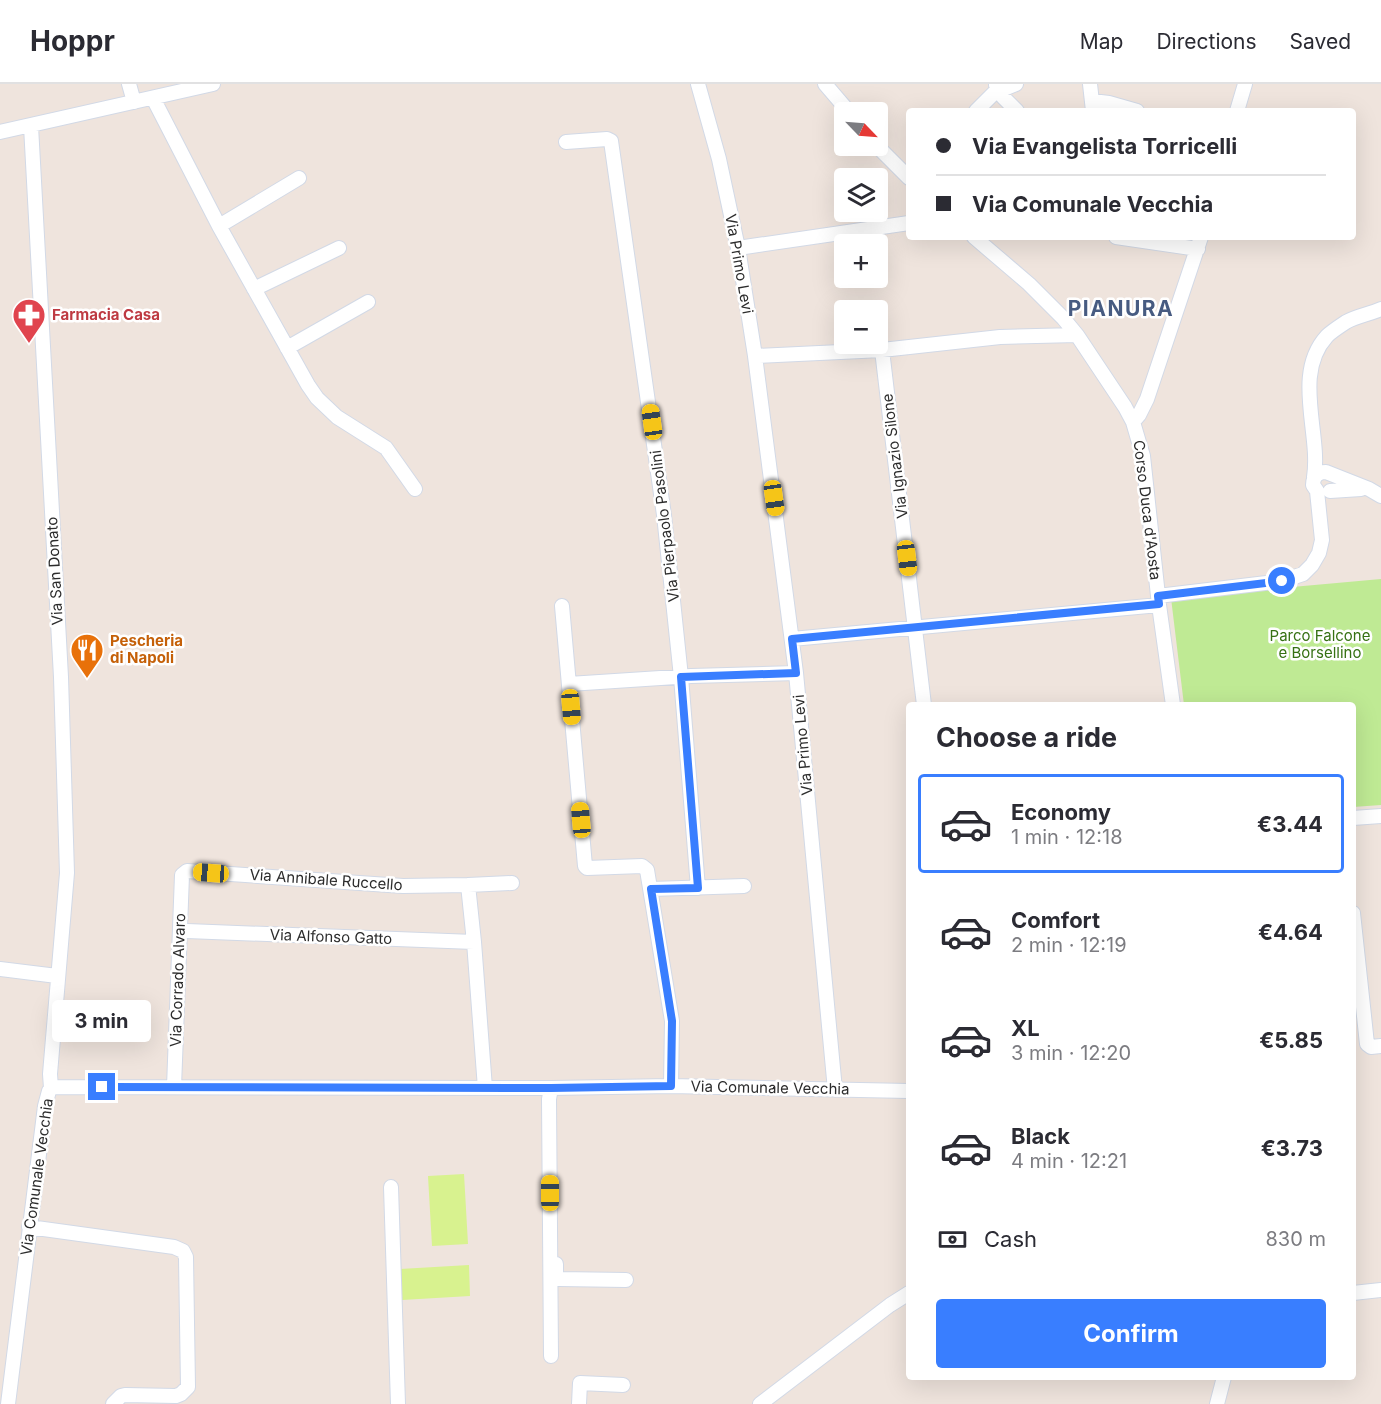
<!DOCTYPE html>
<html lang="en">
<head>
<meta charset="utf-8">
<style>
	body { margin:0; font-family:Inter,sans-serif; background:#f2f2f3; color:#2b2b33; height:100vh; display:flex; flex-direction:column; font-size:22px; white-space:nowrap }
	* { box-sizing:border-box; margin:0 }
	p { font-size:20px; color:#7c7c81 }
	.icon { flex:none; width:33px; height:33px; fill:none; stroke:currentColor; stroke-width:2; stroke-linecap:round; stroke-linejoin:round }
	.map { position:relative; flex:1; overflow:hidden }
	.drawer { position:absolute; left:906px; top:618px; width:450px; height:678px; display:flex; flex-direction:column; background:#fff; border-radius:6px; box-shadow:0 6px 24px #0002 }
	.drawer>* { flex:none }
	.banner { position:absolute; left:906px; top:24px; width:450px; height:132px; border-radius:6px; box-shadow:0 6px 24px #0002; display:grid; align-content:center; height:132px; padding:0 30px; background:#fff }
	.needle { width:39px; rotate:115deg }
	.controls { position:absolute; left:834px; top:18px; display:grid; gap:12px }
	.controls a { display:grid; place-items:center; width:54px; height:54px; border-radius:6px; background:#fff; box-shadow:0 6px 24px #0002; font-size:30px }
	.end { position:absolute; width:27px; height:27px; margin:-14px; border:8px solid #397eff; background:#fff; box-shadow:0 0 0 3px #fff }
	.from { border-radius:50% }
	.bubble { position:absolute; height:42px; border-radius:6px; background:#fff; box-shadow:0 6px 24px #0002; font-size:20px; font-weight:700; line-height:42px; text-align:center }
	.car { position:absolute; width:18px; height:36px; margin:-18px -9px; border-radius:8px; box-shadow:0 0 4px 2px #0007; background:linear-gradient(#f5c518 24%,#345 0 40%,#f5c518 0 76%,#345 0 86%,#f5c518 0) }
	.banner b { display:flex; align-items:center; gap:21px; height:57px; font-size:22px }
	.banner b+b { border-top:2px solid #e1e1e2 }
	.banner i { width:15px; height:15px; background:#2b2b33 }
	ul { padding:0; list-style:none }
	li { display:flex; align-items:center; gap:18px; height:99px; margin:0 12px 9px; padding:0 18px; border:3px solid transparent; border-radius:6px }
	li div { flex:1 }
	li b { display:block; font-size:22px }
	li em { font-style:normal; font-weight:700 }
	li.active { border-color:#397eff }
	li>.icon { width:54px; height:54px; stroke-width:1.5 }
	h2 { padding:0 30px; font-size:27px; line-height:72px }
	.pay { display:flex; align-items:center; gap:15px; height:66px; padding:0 30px; font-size:22px }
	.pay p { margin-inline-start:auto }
	.primary-button { display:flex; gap:12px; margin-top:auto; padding:12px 30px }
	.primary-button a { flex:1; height:69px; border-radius:6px; background:#397eff; color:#fff; font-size:24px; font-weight:700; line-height:69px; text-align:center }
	header { display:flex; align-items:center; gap:36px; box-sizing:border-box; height:84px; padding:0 30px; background:#fff; border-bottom:2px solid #e1e1e2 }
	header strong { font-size:28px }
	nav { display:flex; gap:33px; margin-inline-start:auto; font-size:21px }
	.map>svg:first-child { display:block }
	.green { fill:#bfea94 }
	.pitch { fill:#d8f28f }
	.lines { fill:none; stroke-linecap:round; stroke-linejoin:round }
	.minor-casing { stroke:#d2d9e6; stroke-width:16 }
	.minor { stroke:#fff; stroke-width:14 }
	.route { stroke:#397eff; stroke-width:8 }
	.labels { text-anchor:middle; stroke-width:5; stroke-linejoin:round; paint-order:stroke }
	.street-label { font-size:15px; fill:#2c2c2c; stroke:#fff }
	.health-label { font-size:15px; font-weight:bold; fill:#be3a42; stroke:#fff; text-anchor:start }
	.park-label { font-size:15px; fill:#367113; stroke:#fff }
	.food-label { font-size:15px; font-weight:bold; fill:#c56008; stroke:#fff; text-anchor:start }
	.district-label { font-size:21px; font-weight:bold; letter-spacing:1.5px; fill:#475b81; stroke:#fff }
</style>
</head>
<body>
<header>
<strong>Hoppr</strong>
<nav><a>Map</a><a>Directions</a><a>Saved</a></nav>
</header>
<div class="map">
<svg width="1381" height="1320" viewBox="0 0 1381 1320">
	<rect width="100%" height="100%" fill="#efe4dd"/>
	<!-- green -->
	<path class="green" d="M1381,495v226l-28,2v-102h-169l-13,-107z"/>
	<!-- pitch -->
	<path class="pitch" d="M464,1090l4,70 -36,2 -4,-70z
		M469,1181l1,31 -68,4 -2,-31z"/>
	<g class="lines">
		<defs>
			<path id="minor" d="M129,0l5,18
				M698,0l21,75 19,89 17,108 41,317 39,417
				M825,0l24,28
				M1090,0l3,27
				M996,1l7,12 14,14
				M153,14l66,128 89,159 9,13 20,19 49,31 29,41
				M1092,17l17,2 28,8
				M976,27l18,-18 22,-9
				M1237,27l8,-27
				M31,42l30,551 6,196 -17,201 1,14
				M0,48l213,-48
				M566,58l41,-3 4,2 53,374 17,162 17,211
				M877,62l32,32
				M219,142l80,-48
				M974,153l55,47 34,34 14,17 48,72 8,15 10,34 16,149 14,100
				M1116,153l82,12
				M738,164l171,-25
				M254,205l85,-41
				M287,264l81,-46
				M882,266l42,355
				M755,272l127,-6 118,-13 77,-2
				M1133,338l6,-7 8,-16 54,-162
				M1314,393c7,-44 -22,-103 13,-141 5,-5 13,-10 19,-14 10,-6 24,-8 35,-13
				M1330,407l31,-2
				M1158,512l124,-15 21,-7 9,-9 7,-12 3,-13 -5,-49 -4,-6c0,-9 5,-13 13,-13l43,17 12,7
				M562,522l23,260 2,2 55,-2 5,4 25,151 -1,65
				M792,555l367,-34
				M569,600l122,-8 105,-3
				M1353,734l28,-2
				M468,801l44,-2
				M651,805l93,-3
				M1353,829l14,131 4,3 10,-1
				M187,847l287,11
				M0,885l57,7
				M174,1003l8,-212 5,-4 216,15 65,-1 6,57 11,146
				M391,1103l7,217
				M29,1143l145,20 9,4 3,6 2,130 -7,7 -5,2 -51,-1 -4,1 -8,8
				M556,1180v12l3,3 67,1
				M1353,1209l28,-3
				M551,1272l-2,-257 2,-11
				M8,1320l37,-298 4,-15 4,-4 498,1 120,-2 238,5
				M579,1320l1,-21 43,2
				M760,1320l130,-99 19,-12
				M1217,1320l7,-27"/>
		</defs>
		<!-- minor casing -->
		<use href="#minor" class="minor-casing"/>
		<!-- minor -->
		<use href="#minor" class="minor"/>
	</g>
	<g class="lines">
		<!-- route -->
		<path class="route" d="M102,1003l449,1 120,-2 1,-65 -21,-132 47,-1 -17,-211 115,-4 -4,-34 367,-35 -1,-8 124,-15"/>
	</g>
	<!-- icons -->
	<defs>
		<symbol id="pharmacy-pin" viewBox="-11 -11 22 30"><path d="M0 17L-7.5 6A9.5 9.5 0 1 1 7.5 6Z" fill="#e0444e" stroke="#fff"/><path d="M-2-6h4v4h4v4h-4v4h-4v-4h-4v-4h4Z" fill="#fff"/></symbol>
		<symbol id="restaurant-pin" viewBox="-11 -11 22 30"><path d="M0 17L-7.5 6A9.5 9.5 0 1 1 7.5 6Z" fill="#e8710a" stroke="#fff"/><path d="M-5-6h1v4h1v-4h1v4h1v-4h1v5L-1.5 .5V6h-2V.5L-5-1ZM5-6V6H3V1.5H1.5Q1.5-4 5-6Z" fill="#fff"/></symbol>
	</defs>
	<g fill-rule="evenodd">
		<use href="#pharmacy-pin" x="10" y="212" width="38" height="52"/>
		<use href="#restaurant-pin" x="68" y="547" width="38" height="52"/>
	</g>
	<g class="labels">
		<!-- street labels -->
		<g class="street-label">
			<text transform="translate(739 180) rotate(80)" y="5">Via Primo Levi</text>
			<text transform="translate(895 372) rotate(-97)" y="5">Via Ignazio Silone</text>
			<text transform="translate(1147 426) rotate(83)" y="5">Corso Duca d'Aosta</text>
			<text transform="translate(665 442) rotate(-97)" y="5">Via Pierpaolo Pasolini</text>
			<text transform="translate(55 487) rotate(-93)" y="5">Via San Donato</text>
			<text transform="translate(803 661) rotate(-95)" y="5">Via Primo Levi</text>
			<text transform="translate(326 796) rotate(4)" y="5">Via Annibale Ruccello</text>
			<text transform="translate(331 853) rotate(2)" y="5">Via Alfonso Gatto</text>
			<text transform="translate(178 896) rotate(-88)" y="5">Via Corrado Alvaro</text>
			<text transform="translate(770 1004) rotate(1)" y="5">Via Comunale Vecchia</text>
			<text transform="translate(37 1093) rotate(-82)" y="5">Via Comunale Vecchia</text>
		</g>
		<!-- health labels -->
		<g class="health-label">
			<text x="52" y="236">Farmacia Casa</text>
		</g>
		<!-- park labels -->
		<g class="park-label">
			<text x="1320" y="557">Parco Falcone<tspan x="1320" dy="17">e Borsellino</tspan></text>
		</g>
		<!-- food labels -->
		<g class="food-label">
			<text x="110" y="562">Pescheria<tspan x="110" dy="17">di Napoli</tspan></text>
		</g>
		<!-- district labels -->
		<g class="district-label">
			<text x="1121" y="232">PIANURA</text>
		</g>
	</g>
</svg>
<div class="controls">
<a><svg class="needle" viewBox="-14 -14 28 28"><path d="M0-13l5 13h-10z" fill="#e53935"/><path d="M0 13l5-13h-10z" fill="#7c7c81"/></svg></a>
<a><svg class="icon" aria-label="layers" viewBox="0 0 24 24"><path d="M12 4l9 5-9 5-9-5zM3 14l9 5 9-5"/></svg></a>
<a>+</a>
<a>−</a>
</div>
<i class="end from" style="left:1282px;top:497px"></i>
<i class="end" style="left:102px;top:1003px"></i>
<div class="bubble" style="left:52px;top:916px;width:99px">3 min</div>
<i class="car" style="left:652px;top:338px;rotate:352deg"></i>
<i class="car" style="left:774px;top:414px;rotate:172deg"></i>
<i class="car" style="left:907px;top:474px;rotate:173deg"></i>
<i class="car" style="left:571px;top:623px;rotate:175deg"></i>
<i class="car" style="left:581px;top:736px;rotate:355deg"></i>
<i class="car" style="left:211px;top:789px;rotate:274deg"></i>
<i class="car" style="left:550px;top:1109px;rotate:0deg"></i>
<div class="banner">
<b><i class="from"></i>Via Evangelista Torricelli</b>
<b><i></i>Via Comunale Vecchia</b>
</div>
<section class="drawer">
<h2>Choose a ride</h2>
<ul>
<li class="active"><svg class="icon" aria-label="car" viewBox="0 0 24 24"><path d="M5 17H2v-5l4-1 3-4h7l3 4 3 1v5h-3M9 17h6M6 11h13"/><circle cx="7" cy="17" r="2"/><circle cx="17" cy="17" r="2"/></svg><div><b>Economy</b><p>1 min · 12:18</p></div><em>€3.44</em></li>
<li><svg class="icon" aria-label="car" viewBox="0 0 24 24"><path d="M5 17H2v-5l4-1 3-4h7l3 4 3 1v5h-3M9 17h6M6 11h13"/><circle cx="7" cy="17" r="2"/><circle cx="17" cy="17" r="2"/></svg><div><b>Comfort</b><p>2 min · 12:19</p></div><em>€4.64</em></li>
<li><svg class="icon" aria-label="car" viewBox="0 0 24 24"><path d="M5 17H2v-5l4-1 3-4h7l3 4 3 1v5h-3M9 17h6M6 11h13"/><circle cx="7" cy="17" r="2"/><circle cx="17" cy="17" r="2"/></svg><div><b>XL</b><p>3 min · 12:20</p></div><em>€5.85</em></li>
<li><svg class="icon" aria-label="car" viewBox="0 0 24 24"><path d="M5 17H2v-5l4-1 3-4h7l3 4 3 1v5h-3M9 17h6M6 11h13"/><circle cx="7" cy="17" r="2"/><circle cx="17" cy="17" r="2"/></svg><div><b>Black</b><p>4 min · 12:21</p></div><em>€3.73</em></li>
</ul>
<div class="pay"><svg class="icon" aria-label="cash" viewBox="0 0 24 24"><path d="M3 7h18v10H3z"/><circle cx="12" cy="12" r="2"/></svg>Cash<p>830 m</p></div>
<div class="primary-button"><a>Confirm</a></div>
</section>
</div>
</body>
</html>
